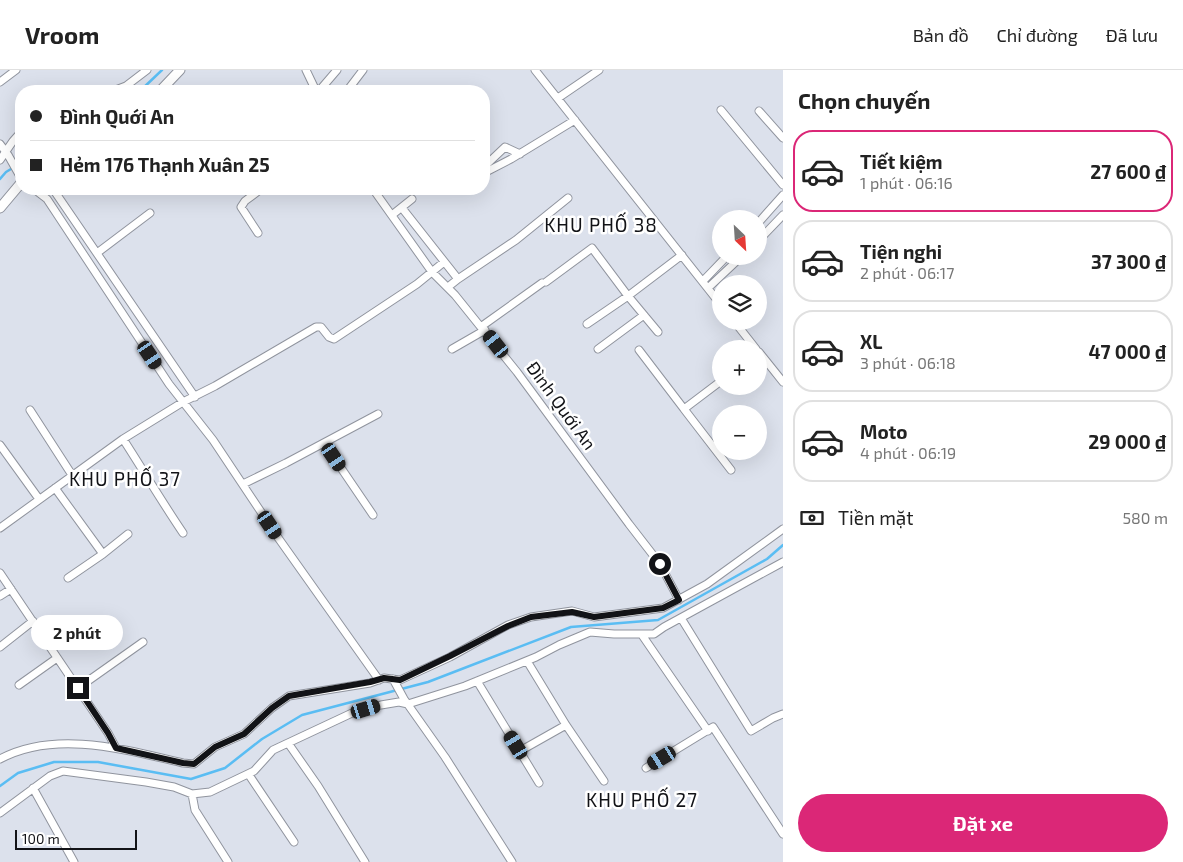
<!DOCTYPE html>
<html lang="vi">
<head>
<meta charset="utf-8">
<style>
	body { margin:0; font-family:"Exo 2",sans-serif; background:#f2f2f2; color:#222; height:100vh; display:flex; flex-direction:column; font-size:19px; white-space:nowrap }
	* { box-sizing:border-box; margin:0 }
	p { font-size:16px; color:#767676 }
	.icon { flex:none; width:28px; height:28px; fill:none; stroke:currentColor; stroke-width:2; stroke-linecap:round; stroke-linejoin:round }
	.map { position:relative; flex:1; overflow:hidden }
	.details { display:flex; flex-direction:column; background:#fff; width:400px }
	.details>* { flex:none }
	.banner { position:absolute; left:15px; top:15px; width:475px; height:110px; border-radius:20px; box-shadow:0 5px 20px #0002; display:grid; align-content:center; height:110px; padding:0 15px; background:#fff }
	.needle { width:32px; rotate:155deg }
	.controls { position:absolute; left:712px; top:140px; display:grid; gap:10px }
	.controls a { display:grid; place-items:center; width:55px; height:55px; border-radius:50%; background:#fff; box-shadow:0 5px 20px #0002; font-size:25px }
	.scale { position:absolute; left:15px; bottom:12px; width:122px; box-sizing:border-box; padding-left:5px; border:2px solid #121317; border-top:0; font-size:14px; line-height:18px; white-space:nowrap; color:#121317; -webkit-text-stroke:4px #fff; paint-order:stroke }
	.end { position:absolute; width:22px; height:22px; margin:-11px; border:6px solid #121317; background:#fff; box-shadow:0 0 0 2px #fff }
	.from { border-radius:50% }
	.bubble { position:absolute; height:35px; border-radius:18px; background:#fff; box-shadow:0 5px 20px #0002; font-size:16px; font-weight:700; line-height:35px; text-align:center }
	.car { position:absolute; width:15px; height:30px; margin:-15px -8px; border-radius:6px; box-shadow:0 0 4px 1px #0007; background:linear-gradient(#222 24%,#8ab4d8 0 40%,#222 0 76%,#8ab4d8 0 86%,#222 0) }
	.banner b { display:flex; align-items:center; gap:18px; height:48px; font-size:19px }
	.banner b+b { border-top:1px solid #e0e0e0 }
	.banner i { width:12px; height:12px; background:#222 }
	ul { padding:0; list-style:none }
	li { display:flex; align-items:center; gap:15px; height:82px; margin:0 10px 8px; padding:0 5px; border:2px solid #e0e0e0; border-radius:20px }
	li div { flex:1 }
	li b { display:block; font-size:19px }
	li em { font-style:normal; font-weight:700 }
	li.on { border-color:#db2777 }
	li>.icon { width:45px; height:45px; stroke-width:1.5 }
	h2 { padding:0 15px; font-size:22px; line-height:60px }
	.pay { display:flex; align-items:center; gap:12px; height:55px; padding:0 15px; font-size:19px }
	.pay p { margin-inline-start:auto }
	.cta { display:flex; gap:10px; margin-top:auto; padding:10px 15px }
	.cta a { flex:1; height:58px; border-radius:30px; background:#db2777; color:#fff; font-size:20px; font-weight:700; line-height:58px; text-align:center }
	header { display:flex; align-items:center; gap:30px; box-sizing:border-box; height:70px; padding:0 25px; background:#fff; border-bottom:1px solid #e0e0e0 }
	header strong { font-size:24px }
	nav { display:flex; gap:28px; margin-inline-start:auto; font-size:18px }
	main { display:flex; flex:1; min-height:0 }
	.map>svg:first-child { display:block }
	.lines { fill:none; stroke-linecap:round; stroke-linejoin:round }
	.stream { stroke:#5abdf3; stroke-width:2.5 }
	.minor-casing { stroke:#90949e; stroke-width:9 }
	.tertiary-casing { stroke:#90949e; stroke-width:11 }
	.minor { stroke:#fff; stroke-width:7 }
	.tertiary { stroke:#fff; stroke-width:9 }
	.route { stroke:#121317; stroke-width:6 }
	.labels { text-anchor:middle; stroke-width:5; stroke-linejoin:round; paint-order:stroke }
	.street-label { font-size:18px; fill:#121317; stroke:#fff }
	.neighbourhood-label { font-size:19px; letter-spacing:1px; fill:#121317; stroke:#fff }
</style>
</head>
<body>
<header>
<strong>Vroom</strong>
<nav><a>Bản đồ</a><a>Chỉ đường</a><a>Đã lưu</a></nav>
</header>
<main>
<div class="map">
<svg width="783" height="792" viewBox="0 0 783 792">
	<rect width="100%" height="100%" fill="#dce1ec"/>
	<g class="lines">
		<!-- stream -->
		<path class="stream" d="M140,21l22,-21
			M0,109l6,-7 15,-9
			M0,716l18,-13 36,-11h44l93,17 34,-11 37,-29 40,-24 126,-33 143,-55 87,-7 109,-61 16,-14"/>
		<defs>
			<path id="minor" d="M306,0l10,21
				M535,0l186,235
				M0,12l16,-12
				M113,21l13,-5 21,-16
				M319,21l18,-21
				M347,21l16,-21
				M558,28l41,-28
				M721,40l62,75
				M759,41l24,27
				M0,74l8,11 13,23
				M0,90l13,-19 8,-9
				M484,101l2,-6 19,-18 15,7
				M484,103l27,-14 64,-39
				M34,119l13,10 122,185 44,56 66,99 100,141
				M53,119l142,208
				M373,119l59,83 23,23 62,77 112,152 31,40 19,36
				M402,138l56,71 -10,8
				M392,145l20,-16
				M759,152l24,-27
				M258,163l-17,-26 4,-6 16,-12
				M759,170l24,-25
				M97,183l53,-40
				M458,209l58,-39 52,-42
				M703,211l24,-25
				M546,212l46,-34 36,48 54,-41
				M708,218l34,-32
				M734,251l22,28
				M587,254l41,-28 30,36
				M482,256l60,-43
				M452,279l33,-19
				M598,279l46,-34
				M639,280l45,59
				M759,282l24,30
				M721,311l-37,28 47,61
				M30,340l42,65
				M123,369c20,31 39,63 60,94
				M324,373l49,72
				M0,375l39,54
				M243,414l43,-21 92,-49
				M55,418l48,66 25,-20
				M0,458l123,-89 60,-37 32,-16 101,-59h5l8,10 5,2 83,-55 27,-22
				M0,503l108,160 8,15
				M68,508l35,-24
				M0,526l11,-7
				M681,548l70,113 22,-13 10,-4
				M642,565l66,96
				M0,577l33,-26
				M527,591l39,64 38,56
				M393,609l11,20 41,58 67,105
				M477,611l62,102
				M19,615l38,-27
				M78,618l65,-46
				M288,673l30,43 47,76
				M520,681l46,-26
				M0,689c56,-30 126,-9 183,4l11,1 21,-17 29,-13 28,-26 17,-12 81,-13 14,-5 16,2 50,-23 58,-32 23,-8 41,-6 22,6 69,-9 44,-24 76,-55
				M646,698l67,-41 70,107
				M249,705l45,67
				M33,718l41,74
				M192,724l3,16 33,52
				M0,743l50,-37 13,-5 83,11 28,5 18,7 18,-2 44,-21 19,-21 79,-37 29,-8 18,-3 9,2 57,-18 71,-29 23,-12 31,-13 24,2h40l10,-7 119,-65"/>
			<path id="tertiary" d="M160,21l20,-21
				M0,138l21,-25"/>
		</defs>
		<!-- minor casing -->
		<use href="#minor" class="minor-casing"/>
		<!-- tertiary casing -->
		<use href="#tertiary" class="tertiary-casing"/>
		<!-- minor -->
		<use href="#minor" class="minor"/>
		<!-- tertiary -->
		<use href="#tertiary" class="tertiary"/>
	</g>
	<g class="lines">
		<!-- route -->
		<path class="route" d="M78,618l30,45 8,15 67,15 11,1 21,-17 29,-13 28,-26 17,-12 81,-14 14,-4 16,2 50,-24 58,-30 23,-9 41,-5 22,5 69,-9 16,-8 -19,-36"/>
	</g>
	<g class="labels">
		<!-- street labels -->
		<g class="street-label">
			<text transform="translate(561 336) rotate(54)" y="6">Đình Quới An</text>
		</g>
		<!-- neighbourhood labels -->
		<g class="neighbourhood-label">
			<text x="601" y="162">KHU PHỐ 38</text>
			<text x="125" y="416">KHU PHỐ 37</text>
			<text x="642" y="737">KHU PHỐ 27</text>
		</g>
	</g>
</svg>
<div class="controls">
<a><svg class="needle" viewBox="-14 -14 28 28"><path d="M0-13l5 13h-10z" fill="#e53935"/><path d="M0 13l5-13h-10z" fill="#767676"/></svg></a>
<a><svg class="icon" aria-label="layers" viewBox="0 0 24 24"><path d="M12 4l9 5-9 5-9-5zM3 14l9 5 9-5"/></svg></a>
<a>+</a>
<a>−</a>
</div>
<div class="scale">100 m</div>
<i class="end from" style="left:660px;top:494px"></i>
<i class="end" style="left:78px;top:618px"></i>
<div class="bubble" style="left:31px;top:545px;width:92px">2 phút</div>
<i class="car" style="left:496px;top:274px;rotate:322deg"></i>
<i class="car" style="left:150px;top:285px;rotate:146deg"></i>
<i class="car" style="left:334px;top:387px;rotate:146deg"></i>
<i class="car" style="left:270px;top:455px;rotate:146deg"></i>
<i class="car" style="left:366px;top:639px;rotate:73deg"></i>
<i class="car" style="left:516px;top:675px;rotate:329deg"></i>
<i class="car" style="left:662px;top:688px;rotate:239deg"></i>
<div class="banner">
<b><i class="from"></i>Đình Quới An</b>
<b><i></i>Hẻm 176 Thạnh Xuân 25</b>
</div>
</div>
<section class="details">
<h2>Chọn chuyến</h2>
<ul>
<li class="on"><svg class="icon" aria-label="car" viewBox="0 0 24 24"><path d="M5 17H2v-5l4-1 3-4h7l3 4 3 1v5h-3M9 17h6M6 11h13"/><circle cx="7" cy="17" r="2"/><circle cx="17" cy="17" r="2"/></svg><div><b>Tiết kiệm</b><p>1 phút · 06:16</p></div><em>27 600 ₫</em></li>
<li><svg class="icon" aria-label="car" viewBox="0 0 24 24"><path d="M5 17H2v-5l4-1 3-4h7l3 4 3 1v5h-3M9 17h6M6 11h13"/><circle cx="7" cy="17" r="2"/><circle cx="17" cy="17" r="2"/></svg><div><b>Tiện nghi</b><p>2 phút · 06:17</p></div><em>37 300 ₫</em></li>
<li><svg class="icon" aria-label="car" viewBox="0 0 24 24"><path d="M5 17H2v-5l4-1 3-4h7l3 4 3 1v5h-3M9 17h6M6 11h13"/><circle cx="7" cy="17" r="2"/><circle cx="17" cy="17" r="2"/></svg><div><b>XL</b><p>3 phút · 06:18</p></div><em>47 000 ₫</em></li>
<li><svg class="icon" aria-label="car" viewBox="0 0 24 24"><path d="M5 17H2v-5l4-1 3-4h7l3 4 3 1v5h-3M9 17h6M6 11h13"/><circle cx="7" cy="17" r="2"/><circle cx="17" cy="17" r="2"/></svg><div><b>Moto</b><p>4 phút · 06:19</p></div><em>29 000 ₫</em></li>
</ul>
<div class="pay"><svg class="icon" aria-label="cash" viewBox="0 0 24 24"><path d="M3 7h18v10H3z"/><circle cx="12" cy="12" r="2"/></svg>Tiền mặt<p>580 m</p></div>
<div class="cta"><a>Đặt xe</a></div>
</section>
</main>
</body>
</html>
